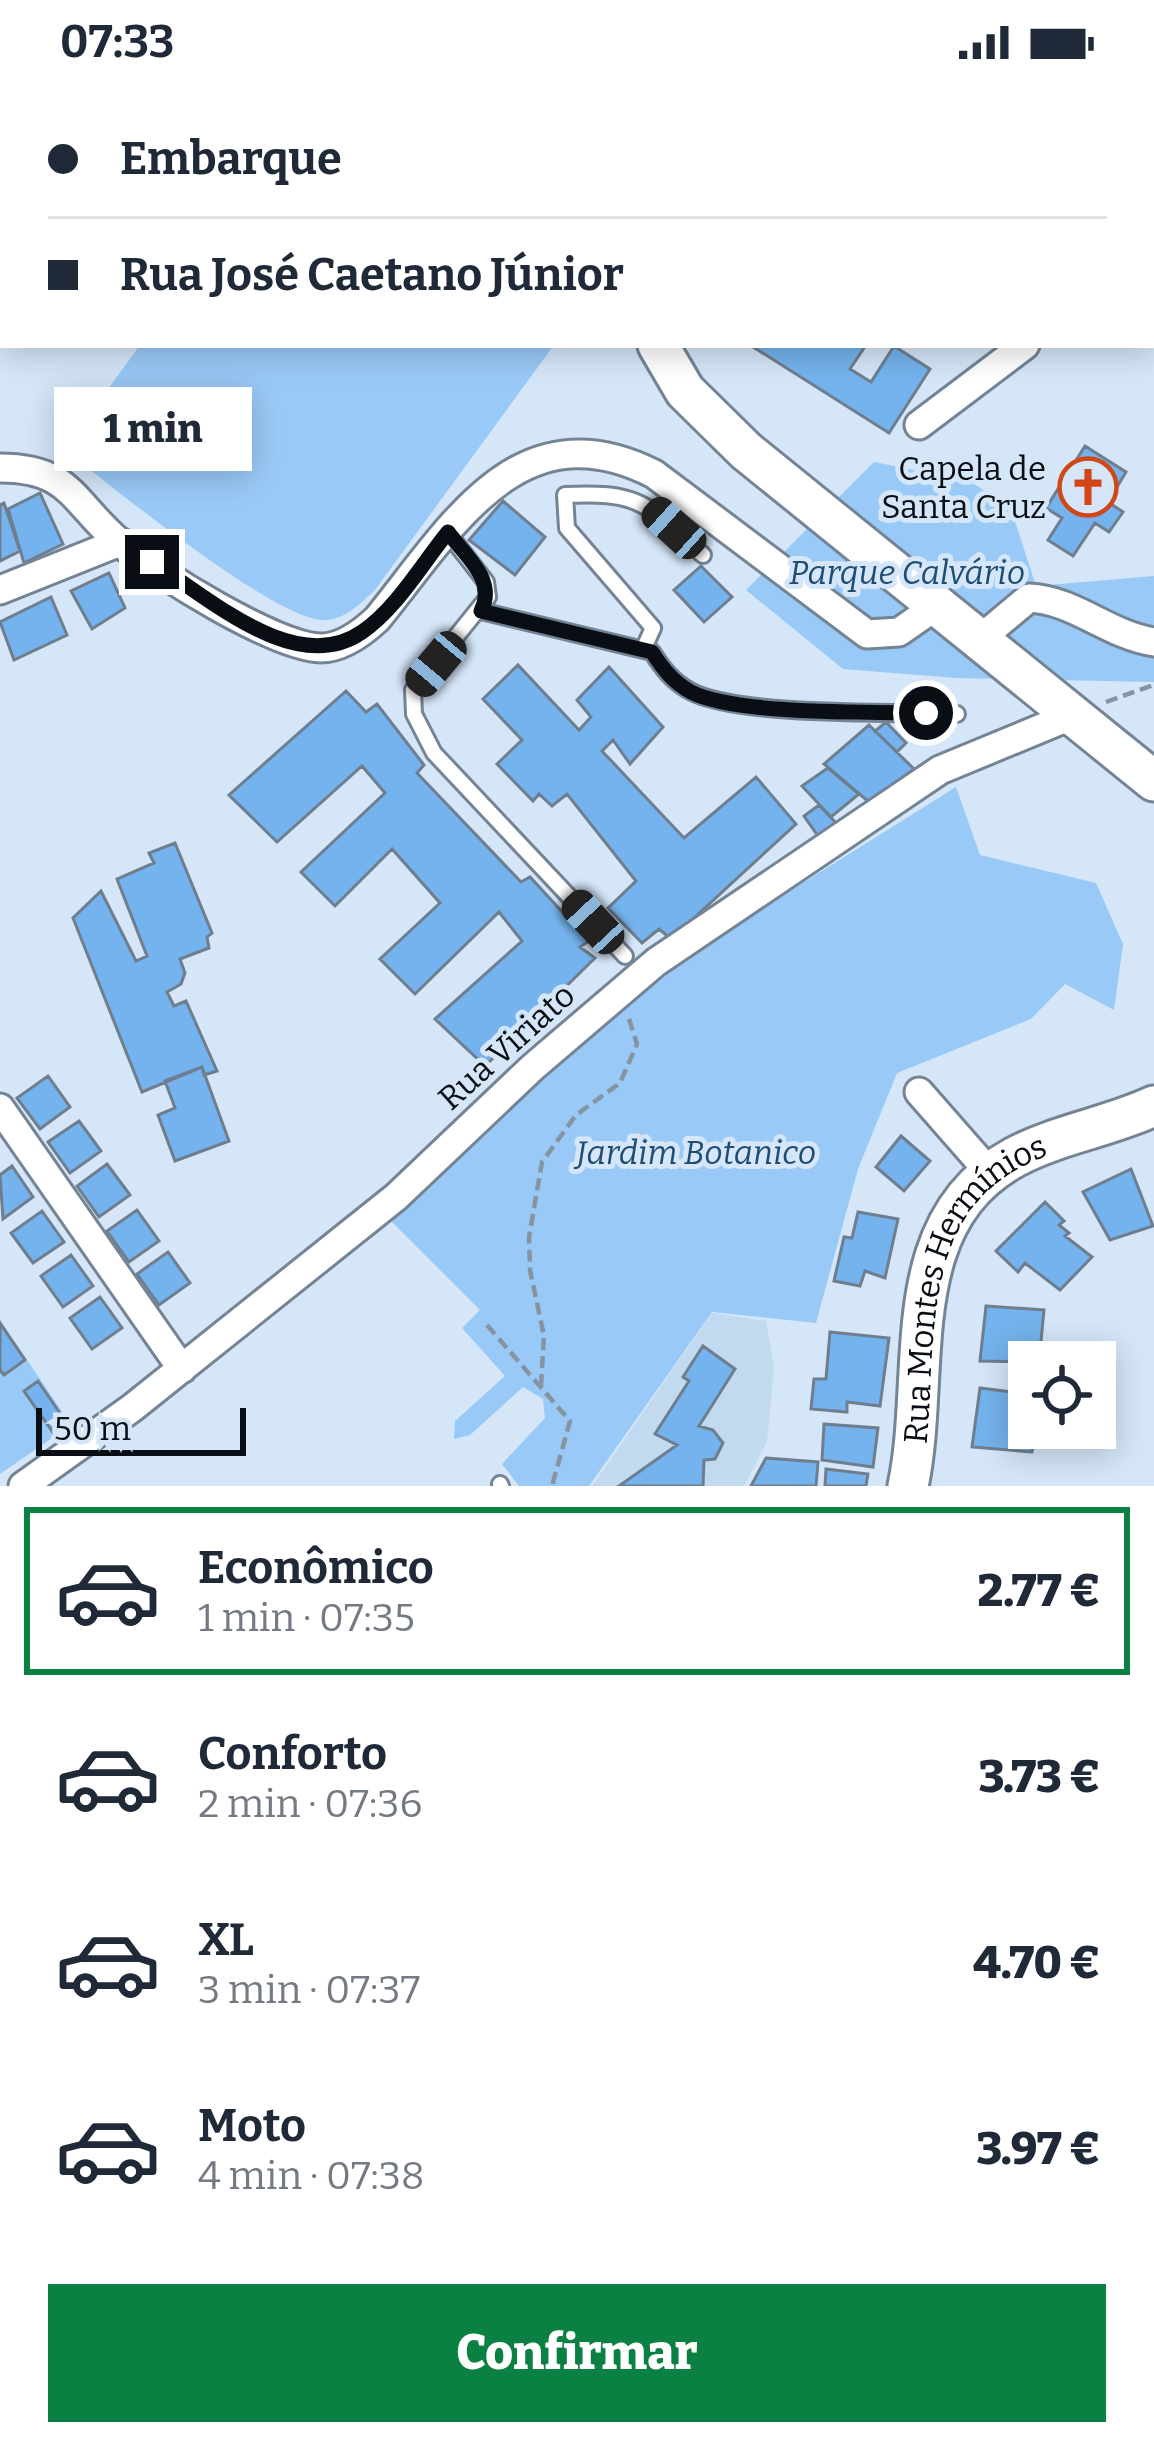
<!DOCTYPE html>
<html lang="pt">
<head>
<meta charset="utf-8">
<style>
	body { margin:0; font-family:Bitter,serif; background:#f6f6f7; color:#1f2937; height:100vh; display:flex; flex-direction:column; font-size:45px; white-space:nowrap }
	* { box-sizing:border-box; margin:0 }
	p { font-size:39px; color:#747a83 }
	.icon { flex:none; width:66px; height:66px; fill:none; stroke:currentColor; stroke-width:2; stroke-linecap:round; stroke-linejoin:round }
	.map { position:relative; height:1402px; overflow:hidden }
	.drawer { display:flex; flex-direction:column; background:#fff; flex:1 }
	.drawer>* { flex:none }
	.top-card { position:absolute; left:0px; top:0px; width:1155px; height:264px; box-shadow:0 6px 30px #0003; display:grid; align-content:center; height:264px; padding:0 48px; background:#fff }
	.tools { position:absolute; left:1008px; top:1257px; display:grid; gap:24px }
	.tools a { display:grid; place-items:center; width:108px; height:108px; border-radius:0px; background:#fff; box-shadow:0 6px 30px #0003; font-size:60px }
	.scale { position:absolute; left:36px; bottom:30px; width:210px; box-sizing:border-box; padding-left:12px; border:6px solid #080e14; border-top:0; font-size:33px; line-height:42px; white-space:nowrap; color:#080e14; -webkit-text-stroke:9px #d4e6f8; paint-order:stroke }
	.end { position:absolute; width:54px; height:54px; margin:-27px; border:15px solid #080e14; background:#fff; box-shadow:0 0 0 6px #fff }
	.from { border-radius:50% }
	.bubble { position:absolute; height:84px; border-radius:0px; background:#fff; box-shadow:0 6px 30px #0003; font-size:39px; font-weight:800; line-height:84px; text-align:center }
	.car { position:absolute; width:36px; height:72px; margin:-36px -18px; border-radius:15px; box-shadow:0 0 9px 3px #0007; background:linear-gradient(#222 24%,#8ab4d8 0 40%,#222 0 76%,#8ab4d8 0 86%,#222 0) }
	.top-card b { display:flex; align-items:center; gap:42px; height:114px; font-size:45px }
	.top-card b+b { border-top:3px solid #e0e1e3 }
	.top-card i { width:30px; height:30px; background:#1f2937 }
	ul { padding:21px 0 0; list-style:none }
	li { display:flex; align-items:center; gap:36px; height:168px; margin:0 24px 18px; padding:0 24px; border:6px solid transparent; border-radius:0px }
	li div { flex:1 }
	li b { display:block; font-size:45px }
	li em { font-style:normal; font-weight:800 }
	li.selected { border-color:#0b8043 }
	li>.icon { width:108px; height:108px; stroke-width:1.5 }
	.action { display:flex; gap:24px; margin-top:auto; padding:24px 48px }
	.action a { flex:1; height:138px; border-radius:0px; background:#0b8043; color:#fff; font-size:48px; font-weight:800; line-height:138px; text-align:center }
	.status { display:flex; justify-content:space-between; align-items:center; height:84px; padding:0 60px; background:#fff; direction:ltr }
	.status svg { height:33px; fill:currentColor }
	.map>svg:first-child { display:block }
	.built { fill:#c1daf0 }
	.green { fill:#99c9f6 }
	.building { fill:#74b3ed; stroke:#6e7e8e; stroke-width:3 }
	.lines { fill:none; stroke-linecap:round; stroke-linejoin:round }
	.lane-casing { stroke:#748494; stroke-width:20 }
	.street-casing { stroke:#748494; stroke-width:33 }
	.secondary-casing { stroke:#748494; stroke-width:45 }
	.path { stroke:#8693a1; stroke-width:4.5; stroke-dasharray:12 6; stroke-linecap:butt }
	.lane { stroke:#fff; stroke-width:14 }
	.street { stroke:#fff; stroke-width:27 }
	.secondary { stroke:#fff; stroke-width:39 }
	.route { stroke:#080e14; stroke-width:15 }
	.labels { text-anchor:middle; stroke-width:10; stroke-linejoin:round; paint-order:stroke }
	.poi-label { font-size:33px; fill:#080e14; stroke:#d4e6f8; text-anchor:end }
	.park-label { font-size:33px; font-style:italic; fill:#1f4c73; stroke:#d4e6f8 }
	.street-label { font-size:33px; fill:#080e14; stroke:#d4e6f8 }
</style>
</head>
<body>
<div class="status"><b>07:33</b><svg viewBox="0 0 49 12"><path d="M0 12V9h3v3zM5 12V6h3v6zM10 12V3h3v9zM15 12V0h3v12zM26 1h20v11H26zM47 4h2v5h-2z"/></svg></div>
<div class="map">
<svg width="1154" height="1402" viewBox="0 0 1154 1402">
	<rect width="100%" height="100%" fill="#d4e6f8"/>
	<!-- built -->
	<path class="built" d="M712,1229l54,8 8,46 -7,75 -23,44h-152z"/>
	<!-- green -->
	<path class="green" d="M328,0h581v3h-584z
		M140,261h414l-179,245c-14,13 -27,27 -47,30 -46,7 -218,-136 -264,-170z
		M874,378l95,19 41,25 26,80 118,-10v106l-198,-4 -113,-9 -97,-79z
		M956,703l24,68 116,28 27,61 -9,66 -49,-26 -34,35 -134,54 -39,96 -42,154 -104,-11 -123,174h-70l-17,-22 43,-46 -2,-19 -20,-12 -53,48 -16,4 1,-18 50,-45 -43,-48 18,-18 -92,-92 186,-170 120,-97z
		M0,1236l71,105 -71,49z"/>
	<!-- building -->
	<path class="building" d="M941,0h199l1,3h-199z
		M750,261h116l-16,24 21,13 23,-36 36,23 -41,64z
		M1085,362l41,26 -18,30 15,10 -14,20 -14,-9 -22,33 -25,-16 14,-22 -16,-10z
		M40,409l23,51 -39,19 -16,-54z
		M503,417l42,36 -30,38 -46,-35z
		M4,419l16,48 -20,10v-56z
		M701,482l31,31 -28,25 -30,-32z
		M109,489l16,35 -33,21 -21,-38z
		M51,513l16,38 -53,25 -14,-38z
		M518,581l61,65 12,-13 -14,-17 32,-33 54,60 -33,37 -17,-24 -11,11 82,87 72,-61 40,47 -125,115 -12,-10 -17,14 -34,-35 28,-27 -69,-87 -15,12 -13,-12 -6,7 -36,-37 25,-24 -39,-41z
		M346,607l20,21 11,-8 47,61 -7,8 104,109 9,-5 59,64 -9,6 15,11 -110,108 -50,-47 87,-78 -23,-29 -84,82 -35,-35 60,-56 -48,-54 -57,57 -34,-34 84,-79 -23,-27 -85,76 -48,-47z
		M886,638l20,21 -9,9 -22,-21z
		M869,641l45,44 -45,33 -45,-38z
		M828,684l31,26 -28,23 -29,-31z
		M819,721l18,19 -19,12 -14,-20z
		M175,759l37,90 -5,4 2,11 -29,11 5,14 -4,11 -14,8 7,14 12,-5 31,70 -13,4 -2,-8 -60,25 -69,-174 28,-27 35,70 11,-5 -30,-77 37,-16 -5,-10z
		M202,983l27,74 -54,20 -17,-46 17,-7 -10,-27z
		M48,992l22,31 -30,22 -23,-31z
		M79,1037l22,30 -31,22 -22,-31z
		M901,1052l29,25 -26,30 -28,-24z
		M107,1080l23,31 -31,22 -22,-31z
		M12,1082l21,31 -30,22 -3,-44z
		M1131,1085l22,57 -43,14 -27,-48z
		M1045,1118l19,19 -5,4 10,8 -4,3 27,21 -32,33 -35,-27 -7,9 -22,-21z
		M137,1126l22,31 -30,21 -22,-31z
		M42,1127l22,31 -31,21 -22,-30z
		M858,1128l40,7 -13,59 -20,-7 -5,15 -26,-5 10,-44 8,1z
		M168,1168l22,31 -31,22 -22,-31z
		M71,1171l22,31 -30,21 -22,-31z
		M100,1213l22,31 -30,21 -22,-31z
		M986,1222l58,4 -5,52 -59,-1z
		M0,1239l25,37 -21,15 -4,-5z
		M830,1248l59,6 -9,68 -33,-4v10l-36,-3 3,-30h12z
		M703,1262l32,23 -36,57 14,4 10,13 -8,16 -11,1 -1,26h-84l58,-41 -22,-11 34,-53 -6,-4z
		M38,1297l30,44 -14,9 -30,-43z
		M980,1304l49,6v34h7l-4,24 -60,-5z
		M824,1340l54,4 -5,39 -51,-7z
		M766,1374l52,4 -2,24h-65z
		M826,1385l42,5 -2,12h-41z"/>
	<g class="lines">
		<defs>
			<path id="lane" d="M447,448l39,50 2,15 -75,93 1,24 20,39 191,203
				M481,527l171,41c11,17 20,29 38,39 48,26 208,21 267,23
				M643,566l10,-22 -86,-100 -2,-33c78,-4 83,11 138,60
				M500,1400l1,2"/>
			<path id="street" d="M1152,149l2,-2
				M919,341l106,-80
				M0,384c71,0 72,34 119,74 38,31 156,105 202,106 21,0 42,-16 56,-29 75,-92 142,-214 277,-145l213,160 32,-2 36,-25
				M0,506l120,-48
				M980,555l49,-41c46,2 79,37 125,44
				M919,1008l71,81
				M0,1024l182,261
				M23,1402l109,-78 264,-211 137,-130 123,-105 284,-192 133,-55"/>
			<g id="secondary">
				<path d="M1152,91l2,-2"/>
				<path d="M658,261l27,46 61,60 408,330"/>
				<path id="s1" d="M908,1402c24,-112 -15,-263 107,-329 43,-23 94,-30 139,-51"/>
			</g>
		</defs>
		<!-- lane casing -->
		<use href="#lane" class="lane-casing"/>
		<!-- street casing -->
		<use href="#street" class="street-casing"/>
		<!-- secondary casing -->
		<use href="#secondary" class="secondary-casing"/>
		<!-- path -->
		<path class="path" d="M1106,618l48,-17
			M487,1241l83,96 -18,65
			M541,1302l3,-50 -14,-66 -1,-33 13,-75 34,-47 44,-32 17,-39 -8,-25"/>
		<!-- lane -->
		<use href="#lane" class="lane"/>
		<!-- street -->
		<use href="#street" class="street"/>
		<!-- secondary -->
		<use href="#secondary" class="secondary"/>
	</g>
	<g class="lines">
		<!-- route -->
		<path class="route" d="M152,478c56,35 144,116 210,70 34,-23 60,-68 86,-100 18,25 49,48 33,79l171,41c11,17 21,30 39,40 45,23 180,20 235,21"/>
	</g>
	<!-- icons -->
	<defs>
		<symbol id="church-ring" viewBox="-11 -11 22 22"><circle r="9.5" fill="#d4e6f8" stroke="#d04819" stroke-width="1.5"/><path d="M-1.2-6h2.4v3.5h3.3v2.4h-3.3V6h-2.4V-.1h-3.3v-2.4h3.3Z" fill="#d04819"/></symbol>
	</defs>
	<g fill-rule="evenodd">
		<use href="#church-ring" x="1055" y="370" width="66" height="66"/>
	</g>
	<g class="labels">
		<!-- poi labels -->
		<g class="poi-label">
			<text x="1046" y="396">Capela de<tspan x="1046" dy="38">Santa Cruz</tspan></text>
		</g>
		<!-- park labels -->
		<g class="park-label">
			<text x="907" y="500">Parque Calvário</text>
			<text x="696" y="1080">Jardim Botanico</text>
		</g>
		<!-- street labels -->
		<g class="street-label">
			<text transform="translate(506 962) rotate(-42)" y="12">Rua Viriato</text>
			<text dy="12" stroke="none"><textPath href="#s1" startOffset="219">Rua Montes Hermínios</textPath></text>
		</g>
	</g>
</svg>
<div class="tools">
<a><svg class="icon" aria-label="locate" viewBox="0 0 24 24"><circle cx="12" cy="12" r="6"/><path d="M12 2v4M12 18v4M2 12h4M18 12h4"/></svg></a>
</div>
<div class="scale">50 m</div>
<i class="end from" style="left:926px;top:629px"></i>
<i class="end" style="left:152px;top:478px"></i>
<div class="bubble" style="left:54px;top:303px;width:198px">1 min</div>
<i class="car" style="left:674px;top:444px;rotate:312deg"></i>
<i class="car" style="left:436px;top:580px;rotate:220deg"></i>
<i class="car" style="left:593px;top:838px;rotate:317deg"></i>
<div class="top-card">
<b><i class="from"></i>Embarque</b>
<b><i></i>Rua José Caetano Júnior</b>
</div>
</div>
<section class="drawer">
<ul>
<li class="selected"><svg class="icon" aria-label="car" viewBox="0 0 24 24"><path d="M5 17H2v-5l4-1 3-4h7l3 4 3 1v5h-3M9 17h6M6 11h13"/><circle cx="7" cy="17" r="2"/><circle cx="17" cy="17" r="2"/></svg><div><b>Econômico</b><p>1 min · 07:35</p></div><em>2.77 €</em></li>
<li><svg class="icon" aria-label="car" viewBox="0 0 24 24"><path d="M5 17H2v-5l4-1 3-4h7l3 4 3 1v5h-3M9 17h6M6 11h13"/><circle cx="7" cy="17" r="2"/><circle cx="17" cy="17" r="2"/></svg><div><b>Conforto</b><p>2 min · 07:36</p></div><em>3.73 €</em></li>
<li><svg class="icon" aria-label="car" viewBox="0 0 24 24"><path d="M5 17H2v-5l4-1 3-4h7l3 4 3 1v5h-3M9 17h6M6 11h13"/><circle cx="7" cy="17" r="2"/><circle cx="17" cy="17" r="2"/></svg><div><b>XL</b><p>3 min · 07:37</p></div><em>4.70 €</em></li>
<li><svg class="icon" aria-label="car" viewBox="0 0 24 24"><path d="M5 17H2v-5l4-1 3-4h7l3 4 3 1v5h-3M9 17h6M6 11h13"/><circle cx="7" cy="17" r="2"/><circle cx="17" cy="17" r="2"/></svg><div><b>Moto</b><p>4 min · 07:38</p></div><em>3.97 €</em></li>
</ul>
<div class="action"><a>Confirmar</a></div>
</section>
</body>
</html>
